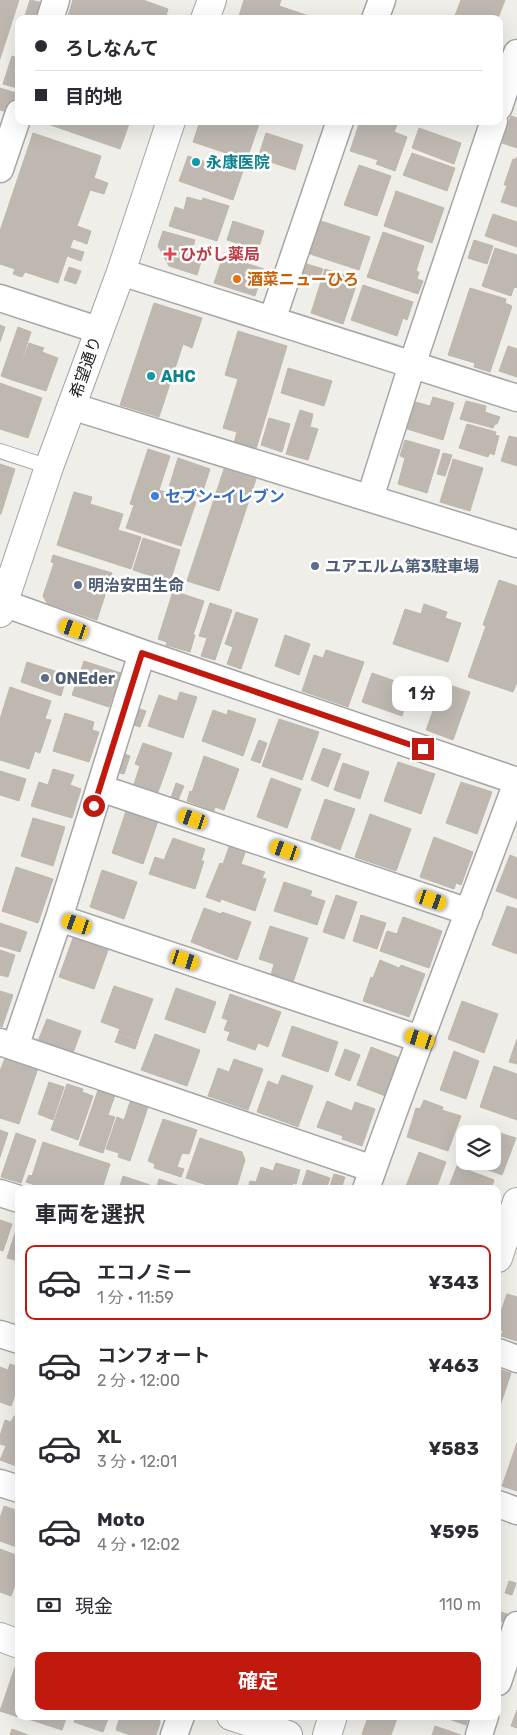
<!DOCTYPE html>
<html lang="ja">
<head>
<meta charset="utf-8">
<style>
	body { margin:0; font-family:Rubik,"Noto Sans JP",sans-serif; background:#f2f2f3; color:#2b2b33; height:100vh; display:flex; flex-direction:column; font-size:19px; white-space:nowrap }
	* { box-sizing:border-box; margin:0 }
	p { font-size:16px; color:#7c7c81 }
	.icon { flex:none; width:28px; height:28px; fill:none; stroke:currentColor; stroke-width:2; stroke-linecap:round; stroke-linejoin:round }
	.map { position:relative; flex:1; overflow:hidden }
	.sheet { position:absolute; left:15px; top:1185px; width:486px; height:535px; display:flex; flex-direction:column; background:#fff; border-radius:10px; box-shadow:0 5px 20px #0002 }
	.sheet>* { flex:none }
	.hud { position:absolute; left:15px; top:15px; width:488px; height:110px; border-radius:10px; box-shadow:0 5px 20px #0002; display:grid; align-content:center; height:110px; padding:0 20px; background:#fff }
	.tools { position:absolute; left:456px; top:1125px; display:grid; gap:10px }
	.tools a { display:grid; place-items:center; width:45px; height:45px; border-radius:10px; background:#fff; box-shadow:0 5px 20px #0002; font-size:25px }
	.end { position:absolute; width:22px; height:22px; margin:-11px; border:6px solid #c2190f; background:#fff; box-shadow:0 0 0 2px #fff }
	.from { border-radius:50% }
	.bubble { position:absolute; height:35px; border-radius:10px; background:#fff; box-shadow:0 5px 20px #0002; font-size:16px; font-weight:700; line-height:35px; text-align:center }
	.car { position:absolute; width:15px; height:30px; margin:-15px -8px; border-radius:6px; box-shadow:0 0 4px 1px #0007; background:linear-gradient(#f5c518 24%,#345 0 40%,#f5c518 0 76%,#345 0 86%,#f5c518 0) }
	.hud b { display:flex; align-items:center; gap:18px; height:48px; font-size:19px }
	.hud b+b { border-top:1px solid #e1e1e2 }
	.hud i { width:12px; height:12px; background:#2b2b33 }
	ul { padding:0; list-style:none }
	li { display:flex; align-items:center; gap:15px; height:75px; margin:0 10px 8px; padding:0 10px; border:2px solid transparent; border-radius:10px }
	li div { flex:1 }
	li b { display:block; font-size:19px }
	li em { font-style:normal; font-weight:700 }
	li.current { border-color:#c2190f }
	li>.icon { width:45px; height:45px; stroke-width:1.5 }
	h2 { padding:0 20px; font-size:22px; line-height:60px }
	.pay { display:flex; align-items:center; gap:12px; height:55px; padding:0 20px; font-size:19px }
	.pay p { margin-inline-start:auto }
	.button { display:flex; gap:10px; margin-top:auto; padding:10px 20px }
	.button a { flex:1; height:58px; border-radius:10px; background:#c2190f; color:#fff; font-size:20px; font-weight:700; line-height:58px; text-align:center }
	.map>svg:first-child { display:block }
	.building { fill:#beb8b1; stroke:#c1b6ac }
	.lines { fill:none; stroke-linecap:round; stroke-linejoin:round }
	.service-casing { stroke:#a5a5a5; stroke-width:16 }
	.minor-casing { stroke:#a5a5a5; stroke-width:29 }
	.tertiary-casing { stroke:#a5a5a5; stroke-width:30 }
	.service { stroke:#fff; stroke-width:14 }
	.minor { stroke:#fff; stroke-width:26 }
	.tertiary { stroke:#fff; stroke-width:28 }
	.route { stroke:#c2190f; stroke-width:6 }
	.culture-dot { fill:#0f9aa8; stroke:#fff; stroke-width:2 }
	.health-dot { fill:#e0444e; stroke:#fff; stroke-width:2 }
	.food-dot { fill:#e8710a; stroke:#fff; stroke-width:2 }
	.shop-dot { fill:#3f7fe0; stroke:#fff; stroke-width:2 }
	.service-dot { fill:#5c6f8a; stroke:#fff; stroke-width:2 }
	.labels { text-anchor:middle; stroke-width:5; stroke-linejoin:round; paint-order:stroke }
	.culture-label { font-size:16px; font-weight:bold; fill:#0d838f; stroke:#fff; text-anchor:start }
	.health-label { font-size:16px; font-weight:bold; fill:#be3a42; stroke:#fff; text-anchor:start }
	.food-label { font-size:16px; font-weight:bold; fill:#c56008; stroke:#fff; text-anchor:start }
	.street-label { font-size:16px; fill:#212121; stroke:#fff }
	.shop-label { font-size:16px; font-weight:bold; fill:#366cbe; stroke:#fff; text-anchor:start }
	.service-label { font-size:16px; font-weight:bold; fill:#4e5e75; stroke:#fff; text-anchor:start }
</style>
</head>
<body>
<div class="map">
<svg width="517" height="1735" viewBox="0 0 517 1735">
	<rect width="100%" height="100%" fill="#f0eee8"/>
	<!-- building -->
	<path class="building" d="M0,0h19l-19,59z
		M30,0l14,3 -5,16h-15z
		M73,0h70l25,9 -3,10h-98z
		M244,0h37l-2,6 39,13h-80z
		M461,0h44l-7,18 -40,1 -4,-1z
		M12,56l7,2v24l-2,6 -14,-4z
		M0,88l16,5 -6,20 -10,-3z
		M511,116l6,2v30l-15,-5z
		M39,121h91l-10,28z
		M200,121h33l7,3 1,-3h19l-27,79 -54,-19 9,-25 36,12 5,-14 -36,-12z
		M360,121h26l11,4 -3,7 13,5 -12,34 -19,-7 2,-4 -28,-9z
		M419,128l42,15 -7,21 -42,-16z
		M33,133l68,23 -7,22 14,5 -4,11 -14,-4 -13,36 14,5 -4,13 -14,-5 -3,9 14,4 -3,9 -14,-5 -9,27 -33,-11 -3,5 -9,-3 2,-5 -15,-5v-33z
		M266,133l37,12 -8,25 -37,-12z
		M412,153l43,15 -8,23 -44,-16z
		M517,157v50l-16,-5 6,-17h-3l9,-26h3z
		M359,165l32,11 -14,40 -33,-11z
		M396,191l48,17 -12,35 -48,-17z
		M187,197l15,4 1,-3 26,8 -12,35 -48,-15 6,-19 9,3z
		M493,214l24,8v25l-32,-11z
		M233,221l31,10 -6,19 -31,-10z
		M321,221l49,16 -11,33 -49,-16z
		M163,231l32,9 -3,11 11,4 -6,20 -28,-9 -11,-20z
		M383,232l41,14 -8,25 3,1 -2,7 6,2 -5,13 -51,-17z
		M474,240l19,6 -6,18 -19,-6z
		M495,248l22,7v33l-3,-1 -3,9 -29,-10z
		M224,253l22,7 -1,3 19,6 -9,27 -41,-13z
		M304,263l19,6 -4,10 -19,-6z
		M69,267l12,4 -5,13 -12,-4z
		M325,269l33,11 -15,44 -32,-11z
		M363,285l50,17 -6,18 -4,-2 -6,18 -46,-16z
		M470,288l36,11 -1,4 7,3 -22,66 -16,-5 1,-4 -27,-8z
		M154,303l48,15 -10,30 -9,-4 -24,73 -39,-12z
		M0,325l5,2 -5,15z
		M18,327l13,5 -16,49 -14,-5z
		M238,331l49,15 -31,103 -22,-6 3,-11 -14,-4 15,-49 -13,-4z
		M29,343l15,5 -2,4 16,6 -12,33 -31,-10z
		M508,346l9,3v28l-18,-6z
		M288,368l44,13 -8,25 -43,-13z
		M0,383l42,15 -14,40 -28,-9z
		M433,397l21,6 -11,37 -39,-12 8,-27 18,5z
		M466,401l20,5 -1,6 15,5 -3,7h-2l-2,4 -33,-9z
		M300,410l13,4 -3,13 8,2 -10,31 -22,-6z
		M269,418l21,6 -8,28 -21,-7z
		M467,424l29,8 -1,3 4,1 -5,19 -4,-2 -2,4 -29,-9z
		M509,436l8,2v28l-16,-5z
		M405,440l35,10 -13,43 -29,-9 7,-26 -5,-2z
		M148,449l22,7 -11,34 37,12 -15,44 -55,-18 8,-23 -4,-1z
		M443,453l9,2 -7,21 -8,-2z
		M178,458l32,11 -9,28 -32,-10z
		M453,459l30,9 -13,43 -30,-9z
		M0,464l15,5 -14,45h-1z
		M224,469l32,10 -37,112 -32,-10z
		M74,492l18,5 -2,7 33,10 -5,16 23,7 -10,32 -74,-24z
		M143,538l37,12 -10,32 -37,-12z
		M53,555l59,18 -15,47 -50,-17 -4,-7 11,-33 -3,-1z
		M499,580l18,6v96l-4,10 -45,-15 18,-51 -3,-1z
		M173,591l31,10 -11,34h2l-5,17 -24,-7 1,-3 -9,-3z
		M210,603l22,7 -17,50 -14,-4 6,-18 -8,-2z
		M424,604l23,8 -2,6 16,5 -13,39 -55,-18 12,-35 16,5z
		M236,612l22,7 -17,50 -14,-5 6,-17 -8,-3z
		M285,635l25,9 -11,31 -24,-9z
		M326,650l38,12 -16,45 -46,-16 12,-36 9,3z
		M84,661l37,12 -12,34 -37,-12z
		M27,662l40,13 -6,21 -40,-14z
		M372,673l40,14 -10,29 -40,-14z
		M432,679l38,13 -17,48 -27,-10 11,-30 -11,-4z
		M10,687l41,14 -6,18 6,1 -11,33 -5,-2 -6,18 -29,-9v-41z
		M180,692l17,5 -14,41 -35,-12 11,-31 18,6z
		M137,708l9,3 -6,16 -9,-3z
		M213,710l14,5 1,-5 28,9 -13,37 -41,-15z
		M65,713l29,9 -2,8 7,2 -10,30 -36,-11z
		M279,719l40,13 -17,48 -40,-14z
		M259,740l8,3 -7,20 -9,-3z
		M143,743l29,10 -14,39 -24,-8 6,-18 -5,-2z
		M323,748l18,6 -13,33 -17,-7z
		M122,753l8,3 -6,18 -8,-2z
		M204,756l35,13 -15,41 -9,-3 -1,4 -27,-10 3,-10 2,1z
		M398,762l37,12 -14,40 -37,-13z
		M343,763l26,9 -9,27 -26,-9z
		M53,769l21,6 -4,10 11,4 -9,29 -41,-12 8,-24 9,3z
		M0,771l26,8 -7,22 -19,-6z
		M271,778l30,11 -14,39 -30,-11z
		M461,782l31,10 -15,42 -31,-11z
		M176,783l8,3 -6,14 -7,-2z
		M325,799l30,10 -15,41 -29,-11z
		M126,811l32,10 -15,43 -31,-11z
		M370,814l41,15 -15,42 -41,-14z
		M33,818l32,9 -12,39 -32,-10z
		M434,837l39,15 -12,33 -5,-2 -2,6 -34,-12z
		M173,838l32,11 -4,12h3l-9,28 -46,-15 6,-17 9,3z
		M230,844l16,6 -5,14 24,8 -3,6 4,1 -11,32 -34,-12 -1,3 -14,-5 14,-34 3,1z
		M510,855l7,3v41l-21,-8z
		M16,867l37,12 -15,44 -36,-12z
		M102,870l35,12 -13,37 -34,-12z
		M284,882l28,9 -2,5 15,5 -8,24 -43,-14z
		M336,895l21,7 -13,37 -21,-7z
		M507,906l10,3v45l-25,-9z
		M204,908l17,6 1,-2 29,10 -14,38 -46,-18z
		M361,915l25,8 -9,26 -24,-8z
		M403,917l39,14 -13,37 -49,-17 7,-20 10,3z
		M0,923l27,9 -7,20 -20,-6z
		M270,926l38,12 -15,44 -22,-7 3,-11 -15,-5z
		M73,938l35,12 -14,39 -35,-12z
		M0,950l15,5 -7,22 -8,-2z
		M380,960l19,8 2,-3 24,9 -16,43 -46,-16 8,-24 2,1z
		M114,986l39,13 -15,41 -20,-7 2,-4 -19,-7z
		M176,988l40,14 -11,31 -40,-14z
		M0,991l13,4 -11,32 -2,-1z
		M230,994l51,18 -13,35 -10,-4 -3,7 -28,-10 3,-8 -6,-2 4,-10 -6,-2z
		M462,1001l36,13 -14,39 -36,-14z
		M47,1019l34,12 -8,22 -35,-12z
		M292,1026l46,16 -10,30 -46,-16z
		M118,1034l20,7 -3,8 -20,-7z
		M155,1034l45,16 -13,36 -46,-16z
		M517,1039v25l-8,-2z
		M371,1047l31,12 -14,38 -31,-12z
		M345,1049l15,6 -10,26 -15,-6z
		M454,1051l25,10 -13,38 -26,-9z
		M5,1058l33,10 -19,56 -19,-6v-47z
		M234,1059l29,10 -15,41 -40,-14 10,-28 11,4z
		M494,1066l23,8v46l-37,-13z
		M282,1075l31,11 -15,41 -41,-15 11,-31 10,4z
		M49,1082l15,5 -11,33 -15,-6z
		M67,1084l16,5 -1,3 11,4 -15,44 -27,-10z
		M98,1090l17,5 -7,20 7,2 -12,36 -24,-8z
		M424,1100l19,7 -1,3 19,6 -13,35 -41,-14 9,-29 4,1z
		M327,1101l25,10 3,-9 20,7 -13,37 -20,-7 1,-3 -26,-9z
		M130,1102l18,5 -18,54 -12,-4 1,-4 -13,-4 11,-32 7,3z
		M163,1119l34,11 -8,24 -7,-1 -5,14 7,2 -3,8 -27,-9 1,-4 -7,-3z
		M0,1130l8,3 -8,24z
		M490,1130l26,8 -14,37 -44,-16 7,-21v23h27v-27h-3z
		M16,1133l20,7 -15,43 -20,-6z
		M200,1138l42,14 3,8 -9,29h-17l-33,-11z
		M43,1142l67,22 -8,25h-55l-21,-7 3,-7 3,1z
		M419,1152l27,10 -10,27h-31z
		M276,1163l24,7 -4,14 -3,-1 -2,6h-43l2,-8 6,1 5,-15 12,4z
		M457,1166l37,14 -3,9h-43z
		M307,1170l23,8 -4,11h-25z
		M334,1174l11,3 -4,12h-12z
		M123,1176l27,9 -1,4h-30z
		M159,1179l21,7 -1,3h-20l1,-3h-3z
		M0,1220l12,4 -9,27 -3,-1z
		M16,1230h3v31l-12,-3z
		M507,1294l10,3v44l-16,-5 2,-5 -5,-2v-9z
		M10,1364l9,3v17l-8,22 -11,-4v-35l8,3z
		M498,1369l13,4 -13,39z
		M14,1416l5,1v42l-3,7 -16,-6 6,-14 -6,-2v-8l5,-16 6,2z
		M517,1443v48l-15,-5z
		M4,1506l15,5v37l-19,-7v-23z
		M0,1549l19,7v18l-8,22 -11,-4z
		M509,1581l7,2 -4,12 -7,-2z
		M498,1611l9,3 -3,8 -6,-2z
		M16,1664l3,2 -1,51 -18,-6z
		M517,1710v18l-6,-2z
		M25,1716h42l-5,14 -37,-12z
		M76,1716h33l-6,16 -29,-10z
		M120,1716h39l1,7 -4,12h-26l-14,-5z
		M365,1716h33l-7,19h-27l-2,-1 6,-17z
		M440,1716h29l-3,9z
		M435,1726l26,9h-29z
		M12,1729l16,6h-18z"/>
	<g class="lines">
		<defs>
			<path id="service" d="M0,451l49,16"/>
			<path id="minor" d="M50,19l6,-19
				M375,19l7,-19
				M499,107l18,-54
				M0,169l19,-56
				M121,272l396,126
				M0,298l98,32
				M272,320l68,-199
				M71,406l446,138
				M370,498l42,-133 82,-244
				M0,604l3,-1 139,50 375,128
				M100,788l369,124
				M59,918l361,121
				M0,1042l373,127
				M15,1047l44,-129 83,-265
				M366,1189c48,-137 101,-271 151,-407
				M0,1193l19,6
				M0,1334l19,6
				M498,1352l19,7
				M0,1483l19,6
				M498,1504l19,7
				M498,1682l19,-57
				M174,1735l7,-19
				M479,1735l6,-19"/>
			<path id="tertiary" d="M205,19l7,-19
				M0,613l49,-146 72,-195 50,-151
				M498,1258l19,-56
				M0,1637l19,7
				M231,1716l57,19
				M327,1735l6,-19"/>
		</defs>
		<!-- service casing -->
		<use href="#service" class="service-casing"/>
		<!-- minor casing -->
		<use href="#minor" class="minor-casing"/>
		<!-- tertiary casing -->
		<use href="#tertiary" class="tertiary-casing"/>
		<!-- service -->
		<use href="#service" class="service"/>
		<!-- minor -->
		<use href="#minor" class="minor"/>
		<!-- tertiary -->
		<use href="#tertiary" class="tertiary"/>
	</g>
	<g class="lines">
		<!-- route -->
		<path class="route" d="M94,806l48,-153 281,96"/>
	</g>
	<!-- markers -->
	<g class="culture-dot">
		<circle cx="196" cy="162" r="5"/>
		<circle cx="151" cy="376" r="5"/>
	</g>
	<path class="health-dot" d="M167.5 246.5h5v5h5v5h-5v5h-5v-5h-5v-5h5z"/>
	<circle class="food-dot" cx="237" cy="279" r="5"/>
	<circle class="shop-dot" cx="155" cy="496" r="5"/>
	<g class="service-dot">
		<circle cx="315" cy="566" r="5"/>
		<circle cx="78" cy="585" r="5"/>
		<circle cx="45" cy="678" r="5"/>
	</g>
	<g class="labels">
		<!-- culture labels -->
		<g class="culture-label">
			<text x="206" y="168">永康医院</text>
			<text x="161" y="382">AHC</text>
		</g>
		<!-- health labels -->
		<g class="health-label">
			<text x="180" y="260">ひがし薬局</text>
		</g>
		<!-- food labels -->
		<g class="food-label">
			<text x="247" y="285">酒菜ニューひろ</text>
		</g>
		<!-- street labels -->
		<g class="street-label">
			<text transform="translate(85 367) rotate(-71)" y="6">希望通り</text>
		</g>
		<!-- shop labels -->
		<g class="shop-label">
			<text x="165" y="502">セブン-イレブン</text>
		</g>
		<!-- service labels -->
		<g class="service-label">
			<text x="325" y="572">ユアエルム第3駐車場</text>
			<text x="88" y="591">明治安田生命</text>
			<text x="55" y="684">ONEder</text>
		</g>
	</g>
</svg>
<div class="tools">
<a><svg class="icon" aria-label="layers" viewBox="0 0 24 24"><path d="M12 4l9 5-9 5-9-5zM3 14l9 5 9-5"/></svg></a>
</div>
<i class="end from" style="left:94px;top:806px"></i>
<i class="end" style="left:423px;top:749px"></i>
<div class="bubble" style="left:392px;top:676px;width:60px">1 分</div>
<i class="car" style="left:74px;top:629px;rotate:289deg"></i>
<i class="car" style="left:193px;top:819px;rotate:289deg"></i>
<i class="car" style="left:285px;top:850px;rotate:289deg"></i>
<i class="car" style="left:432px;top:900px;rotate:109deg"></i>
<i class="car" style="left:77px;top:924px;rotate:289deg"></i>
<i class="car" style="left:185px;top:960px;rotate:108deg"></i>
<i class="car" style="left:420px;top:1039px;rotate:288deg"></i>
<div class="hud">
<b><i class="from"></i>ろしなんて</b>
<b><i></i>目的地</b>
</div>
<section class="sheet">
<h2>車両を選択</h2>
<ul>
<li class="current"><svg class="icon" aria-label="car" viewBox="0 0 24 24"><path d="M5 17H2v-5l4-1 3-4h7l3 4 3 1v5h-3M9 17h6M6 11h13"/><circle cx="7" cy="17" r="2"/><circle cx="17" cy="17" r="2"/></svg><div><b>エコノミー</b><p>1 分 · 11:59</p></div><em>¥343</em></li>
<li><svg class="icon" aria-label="car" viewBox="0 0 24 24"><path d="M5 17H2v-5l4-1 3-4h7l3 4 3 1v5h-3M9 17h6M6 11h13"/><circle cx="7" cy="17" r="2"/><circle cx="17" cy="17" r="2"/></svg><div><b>コンフォート</b><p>2 分 · 12:00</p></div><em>¥463</em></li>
<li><svg class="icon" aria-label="car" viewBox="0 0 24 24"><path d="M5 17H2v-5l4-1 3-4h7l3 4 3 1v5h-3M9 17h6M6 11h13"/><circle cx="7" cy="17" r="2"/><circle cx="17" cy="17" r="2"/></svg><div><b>XL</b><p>3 分 · 12:01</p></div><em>¥583</em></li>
<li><svg class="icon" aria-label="car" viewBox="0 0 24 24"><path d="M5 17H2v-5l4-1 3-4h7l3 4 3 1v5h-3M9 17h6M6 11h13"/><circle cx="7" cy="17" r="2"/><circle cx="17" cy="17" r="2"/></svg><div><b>Moto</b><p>4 分 · 12:02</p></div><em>¥595</em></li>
</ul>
<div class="pay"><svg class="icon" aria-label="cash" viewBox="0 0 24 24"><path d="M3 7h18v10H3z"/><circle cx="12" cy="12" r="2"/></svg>現金<p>110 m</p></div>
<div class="button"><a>確定</a></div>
</section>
</div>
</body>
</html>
